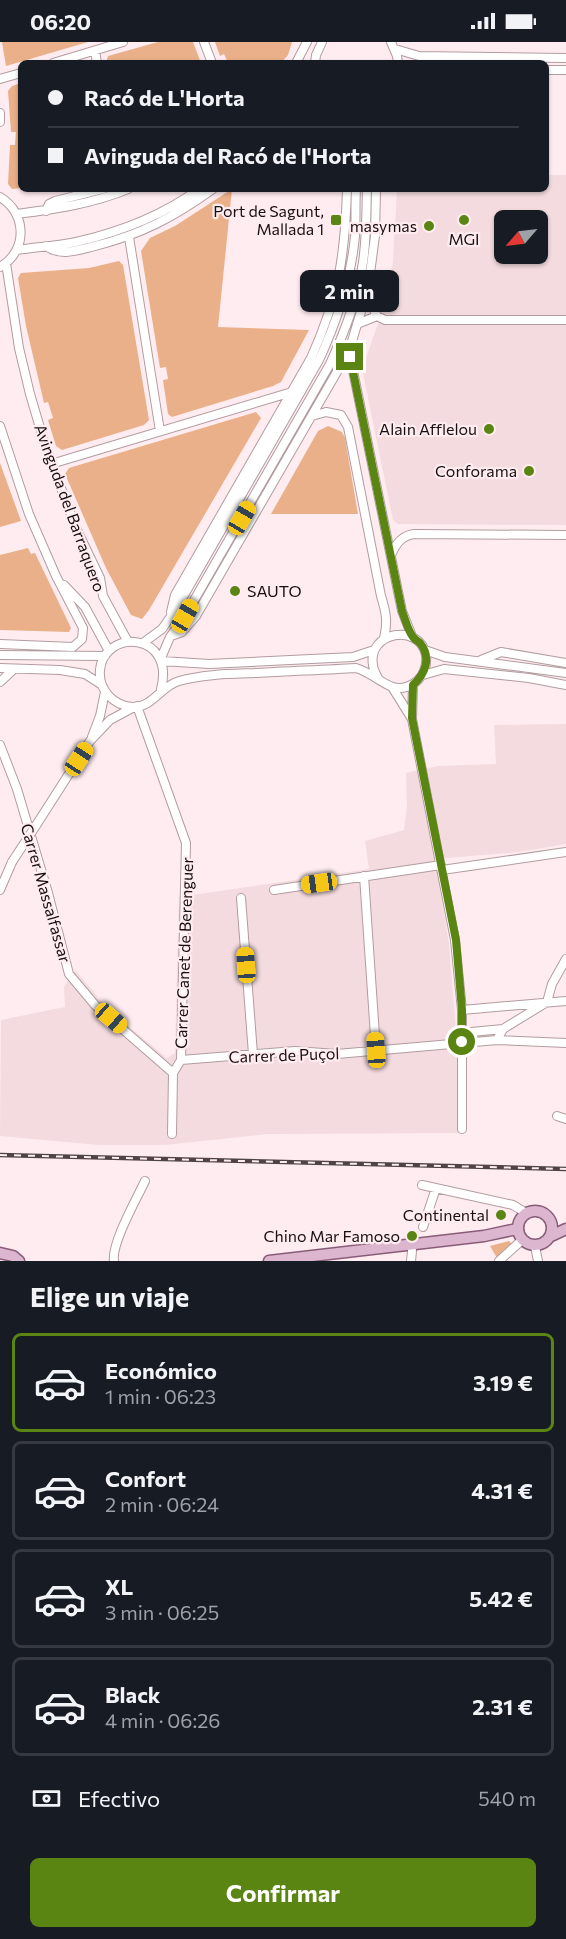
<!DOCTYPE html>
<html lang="es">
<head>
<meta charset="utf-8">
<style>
	body { margin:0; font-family:Commissioner,sans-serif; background:#242831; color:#f1f3f6; height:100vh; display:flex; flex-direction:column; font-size:22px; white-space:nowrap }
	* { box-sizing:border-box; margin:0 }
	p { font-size:20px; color:#9ea1a6 }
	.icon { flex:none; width:33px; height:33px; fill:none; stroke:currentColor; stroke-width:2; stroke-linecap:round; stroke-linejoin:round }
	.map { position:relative; height:1219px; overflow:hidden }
	.drawer { display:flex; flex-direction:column; background:#171b24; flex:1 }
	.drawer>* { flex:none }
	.guide { position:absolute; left:18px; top:18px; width:531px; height:132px; border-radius:9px; box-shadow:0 2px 4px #0004; display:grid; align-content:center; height:132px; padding:0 30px; background:#171b24 }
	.needle { width:39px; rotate:242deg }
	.buttons { position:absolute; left:494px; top:168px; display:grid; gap:12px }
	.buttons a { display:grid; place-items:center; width:54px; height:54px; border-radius:9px; background:#171b24; box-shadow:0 2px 4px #0004; font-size:30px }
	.end { position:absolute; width:27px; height:27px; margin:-14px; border:8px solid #5a8512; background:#fff; box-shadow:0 0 0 3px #fff }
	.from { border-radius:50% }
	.bubble { position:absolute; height:42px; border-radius:9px; background:#171b24; box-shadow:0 2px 4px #0004; font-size:20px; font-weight:700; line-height:42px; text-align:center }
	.car { position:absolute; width:18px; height:36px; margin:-18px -9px; border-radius:8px; box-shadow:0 0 4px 2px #0007; background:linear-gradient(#f5c518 24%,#345 0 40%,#f5c518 0 76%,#345 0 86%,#f5c518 0) }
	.guide b { display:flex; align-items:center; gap:21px; height:57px; font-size:22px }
	.guide b+b { border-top:2px solid #363941 }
	.guide i { width:15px; height:15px; background:#f1f3f6 }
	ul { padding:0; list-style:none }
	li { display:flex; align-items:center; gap:18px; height:99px; margin:0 12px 9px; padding:0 18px; border:3px solid #363941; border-radius:9px }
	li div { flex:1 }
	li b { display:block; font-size:22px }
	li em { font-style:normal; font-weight:700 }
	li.current { border-color:#5a8512 }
	li>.icon { width:54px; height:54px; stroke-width:1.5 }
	h2 { padding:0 30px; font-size:27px; line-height:72px }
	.pay { display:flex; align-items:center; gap:15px; height:66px; padding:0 30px; font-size:22px }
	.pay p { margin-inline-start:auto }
	.action { display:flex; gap:12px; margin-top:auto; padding:12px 30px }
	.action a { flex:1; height:69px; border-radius:9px; background:#5a8512; color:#fff; font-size:24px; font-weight:700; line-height:69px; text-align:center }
	.status { display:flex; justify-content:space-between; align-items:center; height:42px; padding:0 30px; background:#171b24; direction:ltr }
	.status svg { height:16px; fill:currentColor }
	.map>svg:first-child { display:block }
	.built { fill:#f4dbdf; fill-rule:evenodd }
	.green { fill:#eab089 }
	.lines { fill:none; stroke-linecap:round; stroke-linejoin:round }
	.minor-casing { stroke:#b29ca0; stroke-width:10 }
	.major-casing { stroke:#885c78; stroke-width:13 }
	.minor { stroke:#fff; stroke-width:8 }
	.major { stroke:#dcb6cf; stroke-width:10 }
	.rail-casing { stroke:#4e4346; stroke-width:4.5 }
	.rail { stroke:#ffecf0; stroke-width:2; stroke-dasharray:7; stroke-linecap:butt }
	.minor-bridge-casing { stroke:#b29ca0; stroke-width:10; stroke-linecap:butt }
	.minor-bridge { stroke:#fff; stroke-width:8 }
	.route { stroke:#5a8512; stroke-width:8 }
	.poi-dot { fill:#5a8512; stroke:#ffecf0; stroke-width:2 }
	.labels { text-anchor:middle; stroke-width:4.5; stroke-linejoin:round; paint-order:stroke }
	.poi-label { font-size:16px; fill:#170f11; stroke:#ffecf0; text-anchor:end }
	.street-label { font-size:16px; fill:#170f11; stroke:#ffecf0 }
</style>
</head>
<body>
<div class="status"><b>06:20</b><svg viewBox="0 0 49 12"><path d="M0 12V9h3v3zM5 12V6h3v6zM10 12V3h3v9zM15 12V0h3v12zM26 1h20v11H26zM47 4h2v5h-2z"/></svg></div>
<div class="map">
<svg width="566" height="1219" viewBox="0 0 566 1219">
	<rect width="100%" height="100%" fill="#ffecf0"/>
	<!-- built -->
	<path class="built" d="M546,133h20v350l-168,-1 -5,-4 -31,-151 23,-65 8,-42 4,-73h149zM504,178h33v34h-33z
		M566,682v120l-47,8 -84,7 14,85 15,189 -196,1 -103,11h-66l-99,-9 1,-116 64,-13 -1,-20 11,-17 34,40 58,48 8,-5 4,-156 190,-28 -4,-28 39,-11 3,-24 -1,-33 32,-7 58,-2 -2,-39z"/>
	<!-- green -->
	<path class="green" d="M2,0h86l-82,24z
		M158,0h35l8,21h-95l2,-7z
		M215,0h77l-4,13 -7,8h-53l-4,-9 -4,2z
		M21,41v105l-9,1 -4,-5 2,-39h5l1,-13h-5l-3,-41 4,-5z
		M232,147l-14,138 91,3 -28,52 -8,4 -101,31 -4,-3 -5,-34 5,-1 -2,-12 -6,1 -19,-117 9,-13 25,-12z
		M119,219l4,4 26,155 -5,5 -82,25 -6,-4 -8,-26 5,-2 -5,-16 -4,1 -18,-77 -8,-48 3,-5 68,-5z
		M256,370l5,6 -112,192 -7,9 -11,-4 -25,-47 -41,-94 4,-6z
		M328,384l14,6 3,6 13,76h-87l47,-83z
		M0,421l21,58 -21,6z
		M28,506l3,6 4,-1 36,75 -2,4 -69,-2v-75z
		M509,1199l3,3 -15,14 -7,-12z"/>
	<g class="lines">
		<defs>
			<path id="minor" d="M204,0l8,21
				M391,0l6,14 1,7
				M395,7l24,7 147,2
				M95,9l2,12
				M53,21l70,-21
				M296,21l11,-21
				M315,21l1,-8 6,-13
				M546,28h20
				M0,37l21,-6
				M0,71v9
				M0,155c27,16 28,54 0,70
				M46,169l3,-7 6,-3 48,-12
				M17,172c38,-5 75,-10 111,-25
				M129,195l31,194
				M46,204c15,11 32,4 49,0 47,-12 79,-29 118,-57
				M17,208c19,-3 40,-4 59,-8 44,-10 86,-26 123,-53
				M6,221l13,85 11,46 16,54 30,80 24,50 3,18 25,46
				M366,253l11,21 8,4h181
				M357,282l20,-8
				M349,309l53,260 10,25
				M312,374l14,-4 15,3 7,12 33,169c5,16 7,26 3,42
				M0,384l29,88 27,62 27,52 -1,11 -9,8 -73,-3
				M51,422l241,-72
				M391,513c5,-11 10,-19 23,-21l152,1
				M64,543l21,22 24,44
				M171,570l4,-17 136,-237c28,-62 34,-102 36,-169
				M171,594l11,-4 14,-16 153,-265 17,-56 5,-29 4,-30 1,-47
				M143,601l19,-14 14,-20 143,-249c18,-39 32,-81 36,-124 1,-16 0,-32 1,-47
				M425,608l20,7 121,16
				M0,613l105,1
				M161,616l9,-21 15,-21 145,-252c14,-31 27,-63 32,-96 5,-26 4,-53 5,-79
				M481,618l20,-8 65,11
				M162,619l47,3 144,-7 21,-7
				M0,626l60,2 25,4 17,11
				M423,633l21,-6 85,9 37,7
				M0,640l14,-13
				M413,643l-1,34 43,221 7,70v119
				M392,645l20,32
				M161,647c15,-57 -57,-61 -61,-19 -2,20 14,36 33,37 19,1 28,-21 46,-26 25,-7 51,-7 77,-8 33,-2 67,-3 100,-5 16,5 26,16 37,19 9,3 19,-1 25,-7 7,-7 9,-15 8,-25 -7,-33 -59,-23 -53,10 0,4 3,9 5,13
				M137,664l49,137 -5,217 -8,13 -1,61
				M92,695l8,-21 5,-24
				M0,703l17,44 31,104 21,81 26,31 78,68
				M35,785l55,-86 20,-21 24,-13
				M442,828l124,-18
				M364,834l12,174
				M0,848l12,-28
				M274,848l167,-25
				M241,856l12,156
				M462,968l104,-9
				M461,991l42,-4
				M497,998l6,-11 44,-27 5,-18 14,-25
				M181,1018l114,-9 42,3 160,-14 69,3
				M557,1074l9,3
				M422,1143l91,20 13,8
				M423,1185l13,-39
				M535,1204l3,15
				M114,1219c-3,-17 23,-63 31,-80
				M411,1219l1,-10
				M499,1219l23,-21"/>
			<path id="major" d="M518 1186a17 17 0 1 1 34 0a17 17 0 1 1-34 0Z
				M551,1194l15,-7
				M0,1211l13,3 6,5
				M269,1219l215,-25 33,-7"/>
		</defs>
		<!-- minor casing -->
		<use href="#minor" class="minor-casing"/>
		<!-- major casing -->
		<use href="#major" class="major-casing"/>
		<!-- minor -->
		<use href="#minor" class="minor"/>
		<!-- major -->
		<use href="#major" class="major"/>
		<defs>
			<path id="rail" d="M0,1113l566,14"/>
		</defs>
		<!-- rail casing -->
		<use href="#rail" class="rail-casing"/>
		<!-- rail -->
		<use href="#rail" class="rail"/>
		<defs>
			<path id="minor-bridge" d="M12,820l23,-35"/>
		</defs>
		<!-- minor-bridge casing -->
		<use href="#minor-bridge" class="minor-bridge-casing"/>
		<!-- minor-bridge -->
		<use href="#minor-bridge" class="minor-bridge"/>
	</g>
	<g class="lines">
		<!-- route -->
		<path class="route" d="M350,315l52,254c3,8 6,20 11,26 2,3 5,4 7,6 12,15 5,31 -7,42l-1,33 44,222 6,70v32"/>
	</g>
	<!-- markers -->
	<g class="poi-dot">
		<rect x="330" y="172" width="12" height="12" rx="3"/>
		<circle cx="464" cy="178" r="6"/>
		<circle cx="429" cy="184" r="6"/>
		<circle cx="489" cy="387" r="6"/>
		<circle cx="529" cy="429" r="6"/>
		<circle cx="235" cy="549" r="6"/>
		<circle cx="501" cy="1173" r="6"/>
		<circle cx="412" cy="1194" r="6"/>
	</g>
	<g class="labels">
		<!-- poi labels -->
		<g class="poi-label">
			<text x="324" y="175">Port de Sagunt,<tspan x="324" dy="18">Mallada 1</tspan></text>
			<text x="417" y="190">masymas</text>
			<text x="464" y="203" text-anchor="middle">MGI</text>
			<text x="477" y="393">Alain Afflelou</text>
			<text x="517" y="435">Conforama</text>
			<text x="247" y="555" text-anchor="start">SAUTO</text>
			<text x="489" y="1179">Continental</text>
			<text x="400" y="1200">Chino Mar Famoso</text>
		</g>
		<!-- street labels -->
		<g class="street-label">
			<text transform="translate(70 466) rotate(70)" y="6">Avinguda del Barraquero</text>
			<text transform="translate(46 851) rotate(74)" y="6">Carrer Massalfassar</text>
			<text transform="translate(184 911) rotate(-88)" y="6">Carrer Canet de Berenguer</text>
			<text transform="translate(284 1013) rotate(-2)" y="6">Carrer de Puçol</text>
		</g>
	</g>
</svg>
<div class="buttons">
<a><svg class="needle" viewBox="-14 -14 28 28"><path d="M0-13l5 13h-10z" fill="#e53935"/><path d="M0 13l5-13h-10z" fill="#9ea1a6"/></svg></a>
</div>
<i class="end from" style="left:462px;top:1000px"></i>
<i class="end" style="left:350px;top:315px"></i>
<div class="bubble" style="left:300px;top:228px;width:99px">2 min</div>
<i class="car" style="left:242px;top:476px;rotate:30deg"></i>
<i class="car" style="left:185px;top:574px;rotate:30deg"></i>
<i class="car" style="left:79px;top:717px;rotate:33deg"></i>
<i class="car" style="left:319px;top:841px;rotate:262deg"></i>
<i class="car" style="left:246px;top:923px;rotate:356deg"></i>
<i class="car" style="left:111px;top:976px;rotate:131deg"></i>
<i class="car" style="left:376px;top:1008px;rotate:356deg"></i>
<div class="guide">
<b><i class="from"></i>Racó de L'Horta</b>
<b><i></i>Avinguda del Racó de l'Horta</b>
</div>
</div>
<section class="drawer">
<h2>Elige un viaje</h2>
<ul>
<li class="current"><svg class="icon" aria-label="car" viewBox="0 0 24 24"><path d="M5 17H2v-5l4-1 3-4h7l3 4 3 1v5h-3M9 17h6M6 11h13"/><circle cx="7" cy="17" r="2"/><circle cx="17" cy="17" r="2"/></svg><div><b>Económico</b><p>1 min · 06:23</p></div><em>3.19 €</em></li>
<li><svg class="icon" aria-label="car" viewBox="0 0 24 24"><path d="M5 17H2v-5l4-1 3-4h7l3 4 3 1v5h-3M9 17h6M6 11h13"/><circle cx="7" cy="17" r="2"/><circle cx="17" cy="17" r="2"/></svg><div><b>Confort</b><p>2 min · 06:24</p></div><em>4.31 €</em></li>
<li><svg class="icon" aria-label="car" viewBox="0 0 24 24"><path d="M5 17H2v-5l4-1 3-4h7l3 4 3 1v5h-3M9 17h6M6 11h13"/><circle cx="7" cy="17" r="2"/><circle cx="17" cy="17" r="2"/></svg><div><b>XL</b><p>3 min · 06:25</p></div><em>5.42 €</em></li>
<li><svg class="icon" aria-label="car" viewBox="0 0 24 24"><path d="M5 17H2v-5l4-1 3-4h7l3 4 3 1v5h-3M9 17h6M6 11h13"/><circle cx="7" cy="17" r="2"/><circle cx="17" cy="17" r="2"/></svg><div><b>Black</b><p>4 min · 06:26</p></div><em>2.31 €</em></li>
</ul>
<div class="pay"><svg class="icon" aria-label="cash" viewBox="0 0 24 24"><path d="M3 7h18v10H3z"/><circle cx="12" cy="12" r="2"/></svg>Efectivo<p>540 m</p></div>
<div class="action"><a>Confirmar</a></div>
</section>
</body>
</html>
